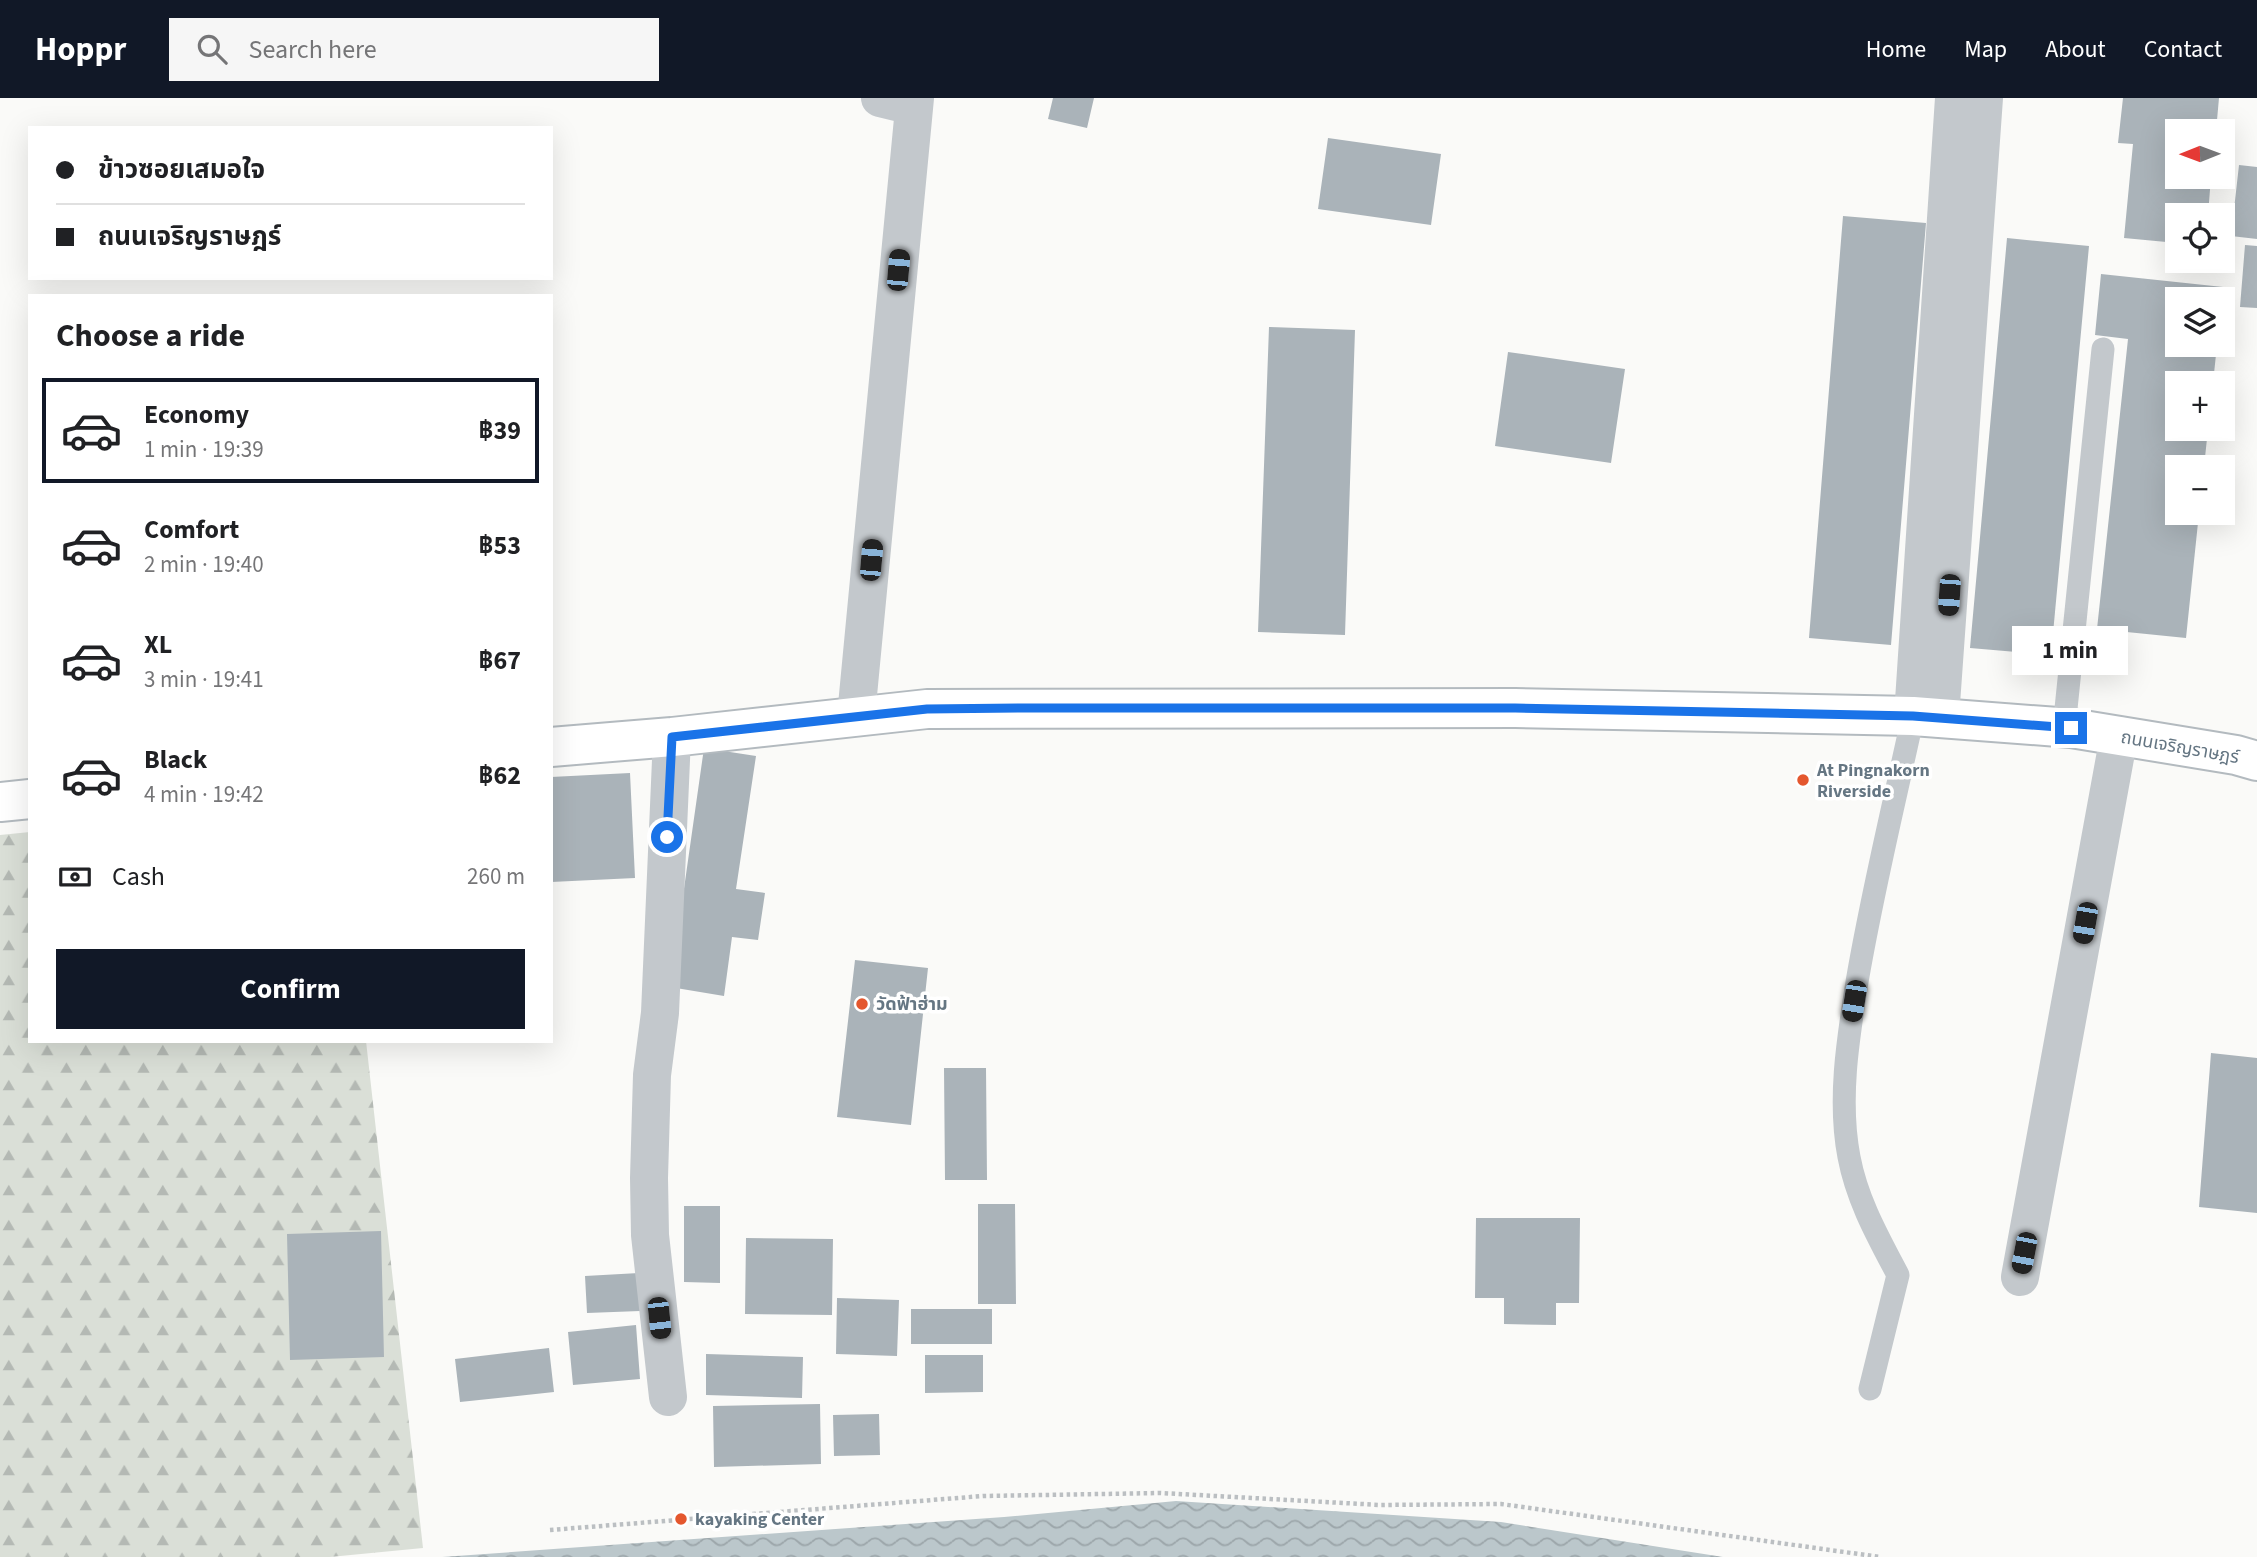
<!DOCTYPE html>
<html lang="en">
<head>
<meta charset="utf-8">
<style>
	body { margin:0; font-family:"Source Sans 3","Noto Sans Thai",sans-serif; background:#f6f6f6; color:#202124; height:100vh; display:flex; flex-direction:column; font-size:26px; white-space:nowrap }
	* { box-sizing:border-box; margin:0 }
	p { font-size:23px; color:#757577 }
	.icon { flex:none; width:38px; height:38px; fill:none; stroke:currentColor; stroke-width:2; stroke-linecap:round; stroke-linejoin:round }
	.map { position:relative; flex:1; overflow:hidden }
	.sheet { position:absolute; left:28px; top:196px; width:525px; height:749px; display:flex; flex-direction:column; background:#fff; border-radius:0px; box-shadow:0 7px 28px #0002 }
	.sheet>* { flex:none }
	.top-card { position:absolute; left:28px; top:28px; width:525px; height:154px; border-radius:0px; box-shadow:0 7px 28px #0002; display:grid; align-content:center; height:154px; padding:0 28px; background:#fff }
	.needle { width:46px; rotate:269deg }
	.buttons { position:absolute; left:2165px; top:21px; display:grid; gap:14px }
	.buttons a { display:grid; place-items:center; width:70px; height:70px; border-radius:0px; background:#fff; box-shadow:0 7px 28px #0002; font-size:35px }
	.end { position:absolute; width:32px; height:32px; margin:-16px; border:9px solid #1a73e8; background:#fff; box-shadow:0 0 0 4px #fff }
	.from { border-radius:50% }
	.bubble { position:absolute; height:49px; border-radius:0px; background:#fff; box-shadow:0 7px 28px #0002; font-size:23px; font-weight:700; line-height:49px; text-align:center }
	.car { position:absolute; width:21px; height:42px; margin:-21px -10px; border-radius:9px; box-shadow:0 0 5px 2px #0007; background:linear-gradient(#222 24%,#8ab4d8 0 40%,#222 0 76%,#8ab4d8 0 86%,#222 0) }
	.top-card b { display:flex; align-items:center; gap:24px; height:66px; font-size:26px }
	.top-card b+b { border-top:2px solid #e0e0e0 }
	.top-card i { width:18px; height:18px; background:#202124 }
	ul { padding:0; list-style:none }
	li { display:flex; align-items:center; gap:21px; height:105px; margin:0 14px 10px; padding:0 14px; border:4px solid transparent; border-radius:0px }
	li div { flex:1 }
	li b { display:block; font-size:26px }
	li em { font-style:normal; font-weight:700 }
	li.current { border-color:#111827 }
	li>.icon { width:63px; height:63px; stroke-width:1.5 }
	h2 { padding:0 28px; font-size:32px; line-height:84px }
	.pay { display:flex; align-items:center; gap:18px; height:77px; padding:0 28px; font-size:26px }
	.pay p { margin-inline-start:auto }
	.cta { display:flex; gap:14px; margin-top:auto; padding:14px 28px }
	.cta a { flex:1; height:80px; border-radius:0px; background:#111827; color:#fff; font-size:28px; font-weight:700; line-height:80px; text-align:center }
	header { display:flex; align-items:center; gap:42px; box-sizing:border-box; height:98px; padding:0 35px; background:#111827; color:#fff }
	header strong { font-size:33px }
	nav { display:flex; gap:38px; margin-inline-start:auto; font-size:24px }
	.search { width:490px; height:63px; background:#f6f6f6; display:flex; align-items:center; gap:18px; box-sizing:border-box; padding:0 24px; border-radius:0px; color:#757577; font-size:26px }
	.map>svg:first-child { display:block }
	.forest { fill:url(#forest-firs) }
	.water { fill:url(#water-waves) }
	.building { fill:#aab3b9 }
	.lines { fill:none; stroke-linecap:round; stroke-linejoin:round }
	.secondary-casing { stroke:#b3babf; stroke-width:42 }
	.path { stroke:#bbbfc2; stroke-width:4.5; stroke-dasharray:3.5 3.5; stroke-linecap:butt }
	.lane { stroke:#c3c8cc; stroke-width:23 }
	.street { stroke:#c3c8cc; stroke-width:38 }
	.secondary { stroke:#fff; stroke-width:38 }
	.route { stroke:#1a73e8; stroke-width:9 }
	.poi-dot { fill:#e4572e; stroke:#fff; stroke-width:2.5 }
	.labels { text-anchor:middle; stroke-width:7; stroke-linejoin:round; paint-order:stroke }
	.street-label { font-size:18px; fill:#657683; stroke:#fff }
	.poi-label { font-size:18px; font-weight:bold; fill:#657683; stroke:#fff; text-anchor:start }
</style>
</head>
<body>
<header>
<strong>Hoppr</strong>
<div class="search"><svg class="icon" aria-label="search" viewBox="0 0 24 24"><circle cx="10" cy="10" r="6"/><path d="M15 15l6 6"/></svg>Search here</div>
<nav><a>Home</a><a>Map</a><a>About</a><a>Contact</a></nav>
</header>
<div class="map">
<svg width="2257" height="1459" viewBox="0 0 2257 1459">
	<defs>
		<pattern id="forest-firs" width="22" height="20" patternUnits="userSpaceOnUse" patternTransform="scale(1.75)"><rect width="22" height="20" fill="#dadfd7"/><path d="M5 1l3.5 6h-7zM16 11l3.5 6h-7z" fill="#b4b9b4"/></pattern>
		<pattern id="water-waves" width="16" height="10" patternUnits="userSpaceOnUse" patternTransform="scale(1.75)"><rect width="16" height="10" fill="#bbc7cb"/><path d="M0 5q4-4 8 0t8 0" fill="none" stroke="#9ca6aa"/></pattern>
	</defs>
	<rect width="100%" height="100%" fill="#fafaf8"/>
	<!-- forest -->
	<path class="forest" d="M30,734v209h336l57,507 -93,9h-330v-722z"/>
	<!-- water -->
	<path class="water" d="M1176,1403l325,21 222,35h-1281l562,-40z"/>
	<!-- building -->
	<path class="building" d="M1053,0h41l-7,30 -39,-9z
		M2123,0h96l-3,33h-39v46h34l-3,38h-31v28l-53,-5 9,-94 -15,-1z
		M1328,40l113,16 -10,71 -113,-16z
		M2239,67l18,2v72l-26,-3z
		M1843,118l83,7 -35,422 -82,-7z
		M2007,140l82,8 -38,409 -81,-7z
		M2245,147l12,1v62l-17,-1z
		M2101,176l122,13 -2,12h-44v46h40l-4,38h-36v46h31l-4,38h-27v46h22l-13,125 -89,-9 31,-290 -33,-4z
		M1269,229l86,3 -10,305 -87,-3z
		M1508,254l117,17 -14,94 -116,-17z
		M704,650l52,8 -20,133 29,4 -7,47 -26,-3 -8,59 -54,-9z
		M630,675l5,105 -84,4v-105z
		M855,862l73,8 -17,157 -74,-8z
		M2211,955l46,5v155l-58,-6z
		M944,970h42l1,112h-42z
		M978,1106h37l1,100h-38z
		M684,1108h36v77l-36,-1z
		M1476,1120h104l-1,85h-23v22l-52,-1v-26h-29z
		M381,1133l3,126 -94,3 -3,-126z
		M746,1140l87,1 -1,76 -87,-1z
		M639,1175l1,38 -53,2 -2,-37z
		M837,1200l62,2 -2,56 -61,-2z
		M911,1211h81v35h-81z
		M636,1227l4,54 -67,6 -5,-53z
		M549,1250l5,44 -94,10 -5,-43z
		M706,1256l97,3 -1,41 -96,-3z
		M925,1257h58v37l-58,1z
		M820,1306l1,60 -107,3 -1,-61z
		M879,1316l1,41 -46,1 -1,-41z"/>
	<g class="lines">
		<defs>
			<path id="secondary" d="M551,649l121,-10 255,-28 588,-1 398,8 158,12 165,27 21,6
				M0,704l30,-3"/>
		</defs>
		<!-- secondary casing -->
		<use href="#secondary" class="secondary-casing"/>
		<!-- path -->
		<path class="path" d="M550,1432l433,-34 178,-3 219,12 121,-1 379,53"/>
		<!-- lane -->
		<path class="lane" d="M2064,630l39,-379
			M1870,1291l28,-114c-20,-38 -41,-75 -49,-118 -11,-57 -1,-118 8,-175 15,-89 37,-178 56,-266"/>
		<!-- street -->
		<path class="street" d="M880,0l33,8
			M856,618l59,-618
			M1913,618l41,-618
			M1940,620l44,-620
			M2020,1179l99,-541
			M668,1299l-18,-162 -1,-57 3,-103 8,-62 12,-276"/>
		<!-- secondary -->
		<use href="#secondary" class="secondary"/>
	</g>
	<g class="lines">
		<!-- route -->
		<path class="route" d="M667,739l5,-100 255,-28 100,-1h488l398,8 158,12"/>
	</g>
	<!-- markers -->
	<g class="poi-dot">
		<circle cx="1803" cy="682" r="7"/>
		<circle cx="862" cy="906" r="7"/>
		<circle cx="681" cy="1421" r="7"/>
	</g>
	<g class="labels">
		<!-- street labels -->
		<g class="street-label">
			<text transform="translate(2180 649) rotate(10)" y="6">ถนนเจริญราษฎร์</text>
		</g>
		<!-- poi labels -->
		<g class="poi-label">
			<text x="1817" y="678">At Pingnakorn<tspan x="1817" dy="21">Riverside</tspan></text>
			<text x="876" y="912">วัดฟ้าฮ่าม</text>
			<text x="695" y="1427">kayaking Center</text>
		</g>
	</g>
</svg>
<div class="buttons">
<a><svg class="needle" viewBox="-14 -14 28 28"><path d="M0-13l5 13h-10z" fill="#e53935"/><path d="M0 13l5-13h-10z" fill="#757577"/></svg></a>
<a><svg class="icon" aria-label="locate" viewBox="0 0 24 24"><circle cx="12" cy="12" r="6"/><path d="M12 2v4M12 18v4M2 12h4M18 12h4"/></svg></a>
<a><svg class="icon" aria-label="layers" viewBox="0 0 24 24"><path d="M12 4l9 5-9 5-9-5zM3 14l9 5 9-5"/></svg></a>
<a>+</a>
<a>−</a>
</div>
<i class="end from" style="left:667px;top:739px"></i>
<i class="end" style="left:2071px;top:630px"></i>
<div class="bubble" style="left:2012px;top:528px;width:116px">1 min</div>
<i class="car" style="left:898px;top:172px;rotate:5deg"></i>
<i class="car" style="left:871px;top:462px;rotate:5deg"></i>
<i class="car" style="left:1949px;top:497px;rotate:184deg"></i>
<i class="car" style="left:2085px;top:825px;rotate:190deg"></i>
<i class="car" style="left:1854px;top:903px;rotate:189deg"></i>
<i class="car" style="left:2024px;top:1155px;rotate:191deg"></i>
<i class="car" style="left:659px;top:1220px;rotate:174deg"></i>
<div class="top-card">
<b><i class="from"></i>ข้าวซอยเสมอใจ</b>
<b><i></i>ถนนเจริญราษฎร์</b>
</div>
<section class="sheet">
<h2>Choose a ride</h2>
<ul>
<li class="current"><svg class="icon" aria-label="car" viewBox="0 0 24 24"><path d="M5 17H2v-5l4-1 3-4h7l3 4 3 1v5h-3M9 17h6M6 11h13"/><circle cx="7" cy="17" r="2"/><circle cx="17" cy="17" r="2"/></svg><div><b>Economy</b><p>1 min · 19:39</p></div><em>฿39</em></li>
<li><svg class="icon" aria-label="car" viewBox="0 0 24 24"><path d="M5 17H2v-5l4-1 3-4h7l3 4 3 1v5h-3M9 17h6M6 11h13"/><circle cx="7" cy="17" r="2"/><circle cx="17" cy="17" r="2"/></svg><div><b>Comfort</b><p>2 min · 19:40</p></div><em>฿53</em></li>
<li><svg class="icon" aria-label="car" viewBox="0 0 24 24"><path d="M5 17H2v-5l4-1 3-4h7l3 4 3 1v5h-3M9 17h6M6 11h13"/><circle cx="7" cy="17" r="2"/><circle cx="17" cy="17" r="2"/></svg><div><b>XL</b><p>3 min · 19:41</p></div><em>฿67</em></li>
<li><svg class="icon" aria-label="car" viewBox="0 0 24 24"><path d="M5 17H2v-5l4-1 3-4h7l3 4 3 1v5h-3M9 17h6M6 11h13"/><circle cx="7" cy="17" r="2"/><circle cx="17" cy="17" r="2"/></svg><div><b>Black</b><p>4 min · 19:42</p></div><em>฿62</em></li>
</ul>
<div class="pay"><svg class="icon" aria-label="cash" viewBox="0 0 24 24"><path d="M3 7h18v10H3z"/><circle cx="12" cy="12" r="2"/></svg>Cash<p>260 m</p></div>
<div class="cta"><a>Confirm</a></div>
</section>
</div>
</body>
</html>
